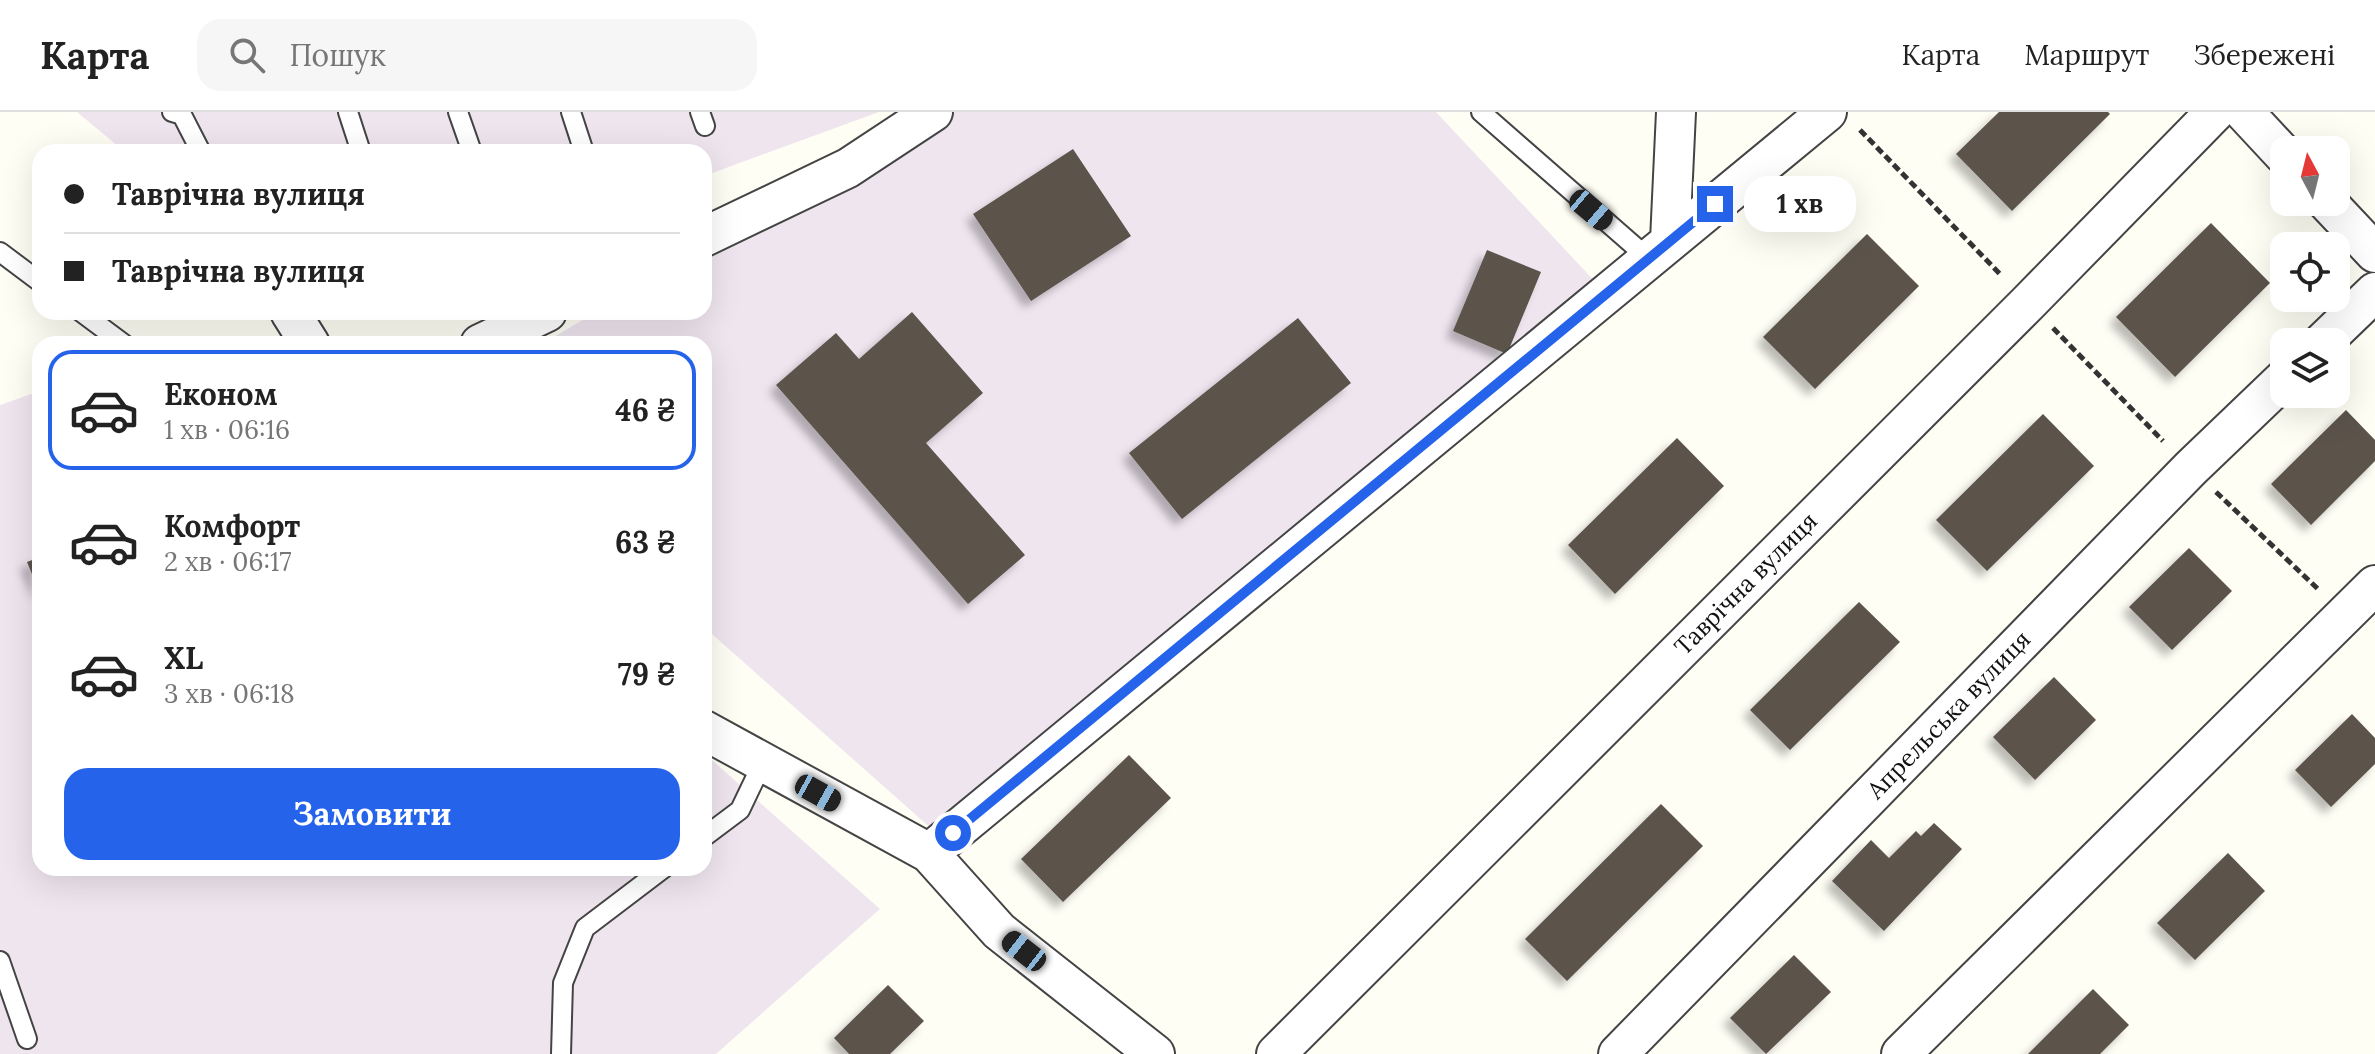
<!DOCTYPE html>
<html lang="uk">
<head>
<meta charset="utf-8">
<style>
	body { margin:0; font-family:Lora,serif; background:#f6f6f6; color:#222; height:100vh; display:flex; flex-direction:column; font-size:30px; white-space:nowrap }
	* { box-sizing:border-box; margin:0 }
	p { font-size:26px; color:#767676 }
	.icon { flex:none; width:44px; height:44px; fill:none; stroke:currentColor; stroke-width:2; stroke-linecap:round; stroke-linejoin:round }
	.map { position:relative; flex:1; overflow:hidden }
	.details { position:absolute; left:32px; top:224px; width:680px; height:540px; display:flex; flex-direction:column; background:#fff; border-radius:24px; box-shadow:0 8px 32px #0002 }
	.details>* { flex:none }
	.guide { position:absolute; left:32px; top:32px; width:680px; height:176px; border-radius:24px; box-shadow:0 8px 32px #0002; display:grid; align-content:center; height:176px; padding:0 32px; background:#fff }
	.needle { width:52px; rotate:353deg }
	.fabs { position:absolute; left:2270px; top:24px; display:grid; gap:16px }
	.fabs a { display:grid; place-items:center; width:80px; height:80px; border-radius:16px; background:#fff; box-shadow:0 8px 32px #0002; font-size:40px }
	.end { position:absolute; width:36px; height:36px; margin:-18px; border:10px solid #2563eb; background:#fff; box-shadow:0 0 0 4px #fff }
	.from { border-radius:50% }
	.bubble { position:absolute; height:56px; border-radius:24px; background:#fff; box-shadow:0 8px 32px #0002; font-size:26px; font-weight:800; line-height:56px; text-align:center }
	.car { position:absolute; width:24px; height:48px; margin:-24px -12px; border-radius:10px; box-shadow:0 0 6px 2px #0007; background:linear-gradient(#222 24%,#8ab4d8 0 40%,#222 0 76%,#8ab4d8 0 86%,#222 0) }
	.guide b { display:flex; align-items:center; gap:28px; height:76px; font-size:30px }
	.guide b+b { border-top:2px solid #e0e0e0 }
	.guide i { width:20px; height:20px; background:#222 }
	ul { padding:14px 0 0; list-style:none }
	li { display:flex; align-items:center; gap:24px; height:120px; margin:0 16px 12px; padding:0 16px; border:4px solid transparent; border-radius:24px }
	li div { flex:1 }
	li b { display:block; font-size:30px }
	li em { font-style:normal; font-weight:800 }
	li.current { border-color:#2563eb }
	li>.icon { width:72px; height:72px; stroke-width:1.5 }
	.cta { display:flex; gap:16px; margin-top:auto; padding:16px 32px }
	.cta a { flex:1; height:92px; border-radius:24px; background:#2563eb; color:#fff; font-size:32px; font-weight:800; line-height:92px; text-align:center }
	header { display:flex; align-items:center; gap:48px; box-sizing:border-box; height:112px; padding:0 40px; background:#fff; border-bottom:2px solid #e0e0e0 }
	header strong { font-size:38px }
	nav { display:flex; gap:44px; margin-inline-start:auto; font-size:28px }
	.search { width:560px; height:72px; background:#f6f6f6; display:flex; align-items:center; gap:20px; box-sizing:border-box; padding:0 28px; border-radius:24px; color:#767676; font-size:30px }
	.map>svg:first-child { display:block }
	.industrial { fill:#efe5ef }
	.building { fill:#5b534c; filter:url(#shadow) }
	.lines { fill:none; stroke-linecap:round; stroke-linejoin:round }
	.service-casing { stroke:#444; stroke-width:22 }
	.minor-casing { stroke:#444; stroke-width:42 }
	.path { stroke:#333; stroke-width:5; stroke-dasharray:8 4; stroke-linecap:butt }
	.service { stroke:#fff; stroke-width:18 }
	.minor { stroke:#fff; stroke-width:38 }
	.route { stroke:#2563eb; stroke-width:10 }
	.labels { text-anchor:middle; stroke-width:8; stroke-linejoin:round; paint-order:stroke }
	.street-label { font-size:24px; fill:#111; stroke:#fff }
</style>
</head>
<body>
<header>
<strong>Карта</strong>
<div class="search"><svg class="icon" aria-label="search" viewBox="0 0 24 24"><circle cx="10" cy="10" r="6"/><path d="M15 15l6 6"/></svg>Пошук</div>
<nav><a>Карта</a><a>Маршрут</a><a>Збережені</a></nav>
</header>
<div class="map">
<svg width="2375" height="942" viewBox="0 0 2375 942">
	<defs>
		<filter id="shadow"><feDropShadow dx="-7" dy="7" stdDeviation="4" flood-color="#0004"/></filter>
	</defs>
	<rect width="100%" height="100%" fill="#fffef5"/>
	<!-- industrial -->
	<path class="industrial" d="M77,0h802l-175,64v-24h-579z
		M932,0h504l166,177 -668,542 -230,-204v-283h-162l54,-32h108v-64z
		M40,279v477h664v-115l176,156 -164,145h-716v-649z"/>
	<!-- building -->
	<path class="building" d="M1999,0h109l2,2 -98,97 -56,-57z
		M1073,37l58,87 -100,65 -58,-87z
		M2211,111l59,60 -95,94 -59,-60z
		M1867,122l52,52 -104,103 -52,-52z
		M1487,138l54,22 -34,82 -54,-23z
		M912,200l71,81 -57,50 99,112 -57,49 -192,-219 60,-52 23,26z
		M1298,206l53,65 -169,136 -53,-66z
		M2346,298l29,30v21l-64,64 -40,-41z
		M2043,302l51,52 -107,105 -51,-51z
		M1677,326l47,48 -109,108 -47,-49z
		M2189,436l43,43 -60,59 -43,-43z
		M40,445v37l-13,-32z
		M1859,490l41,40 -110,108 -40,-40z
		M2054,565l42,43 -61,60 -42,-43z
		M2352,602l23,24v26l-44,43 -36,-37z
		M1129,643l42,43 -108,104 -42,-43z
		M1661,692l42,42 -136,135 -42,-42z
		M1934,711l28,26 -78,82 -52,-50 39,-41 18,18 27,-27 5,5z
		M2228,741l37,38 -70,69 -38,-37z
		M1794,843l37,37 -65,62 -36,-36z
		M888,873l36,36 -34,33h-41l-15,-16z
		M2093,877l36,36 -29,29h-72z"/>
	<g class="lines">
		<defs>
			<path id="service" d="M172,0l10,3 19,37
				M348,0l13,40
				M458,0l14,40
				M571,0l13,40
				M700,0l5,14
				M1481,0l167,146
				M0,140l40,30
				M81,200l43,32
				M704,725l36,-27 23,-48
				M0,849l27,78
				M561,942l2,-71 22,-55 79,-60"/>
			<path id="minor" d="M2244,0l40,43
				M2327,90l48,51
				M704,125l144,-69 85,-56
				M1670,129l6,-129
				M290,200l20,32
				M2323,230l52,-50
				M480,232l67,-32
				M704,618l225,123 70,78 156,123
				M929,741l898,-741
				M1276,942l752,-751 187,-191
				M1618,942l573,-586 93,-89
				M1901,942l474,-469"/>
		</defs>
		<!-- service casing -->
		<use href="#service" class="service-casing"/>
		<!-- minor casing -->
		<use href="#minor" class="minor-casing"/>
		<!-- path -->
		<path class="path" d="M1860,18l141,145
			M2053,216l110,113
			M2216,380l103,98"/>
		<!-- service -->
		<use href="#service" class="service"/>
		<!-- minor -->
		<use href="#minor" class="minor"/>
	</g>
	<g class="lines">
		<!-- route -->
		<path class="route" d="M953,721l762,-629"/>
	</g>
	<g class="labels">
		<!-- street labels -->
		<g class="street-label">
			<text transform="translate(1746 472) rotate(-45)" y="8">Таврічна вулиця</text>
			<text transform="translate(1949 603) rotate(-46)" y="8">Апрельська вулиця</text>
		</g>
	</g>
</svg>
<div class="fabs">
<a><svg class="needle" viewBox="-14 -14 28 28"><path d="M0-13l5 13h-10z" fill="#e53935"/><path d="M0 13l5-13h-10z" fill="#767676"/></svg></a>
<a><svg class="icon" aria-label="locate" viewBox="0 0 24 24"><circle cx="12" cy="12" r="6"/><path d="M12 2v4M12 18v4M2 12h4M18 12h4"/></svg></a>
<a><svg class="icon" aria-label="layers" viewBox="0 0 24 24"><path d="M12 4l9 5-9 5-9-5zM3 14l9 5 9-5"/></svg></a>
</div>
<i class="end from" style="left:953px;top:721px"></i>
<i class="end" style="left:1715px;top:92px"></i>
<div class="bubble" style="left:1744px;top:64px;width:112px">1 хв</div>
<i class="car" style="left:1591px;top:98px;rotate:130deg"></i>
<i class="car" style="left:818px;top:681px;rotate:119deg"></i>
<i class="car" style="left:1024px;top:839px;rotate:308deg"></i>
<div class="guide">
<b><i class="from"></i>Таврічна вулиця</b>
<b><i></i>Таврічна вулиця</b>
</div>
<section class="details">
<ul>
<li class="current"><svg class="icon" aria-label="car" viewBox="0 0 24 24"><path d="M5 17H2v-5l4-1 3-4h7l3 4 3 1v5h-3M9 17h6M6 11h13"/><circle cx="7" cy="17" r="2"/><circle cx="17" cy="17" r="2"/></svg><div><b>Економ</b><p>1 хв · 06:16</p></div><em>46 ₴</em></li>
<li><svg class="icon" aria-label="car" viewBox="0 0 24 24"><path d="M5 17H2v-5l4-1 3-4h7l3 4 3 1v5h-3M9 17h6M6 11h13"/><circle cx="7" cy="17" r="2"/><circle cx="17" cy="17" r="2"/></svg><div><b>Комфорт</b><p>2 хв · 06:17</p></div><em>63 ₴</em></li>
<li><svg class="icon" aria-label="car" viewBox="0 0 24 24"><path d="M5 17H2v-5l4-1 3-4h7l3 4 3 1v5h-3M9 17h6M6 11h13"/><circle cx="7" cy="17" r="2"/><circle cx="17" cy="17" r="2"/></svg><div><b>XL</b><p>3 хв · 06:18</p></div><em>79 ₴</em></li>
</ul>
<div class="cta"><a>Замовити</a></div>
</section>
</div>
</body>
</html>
